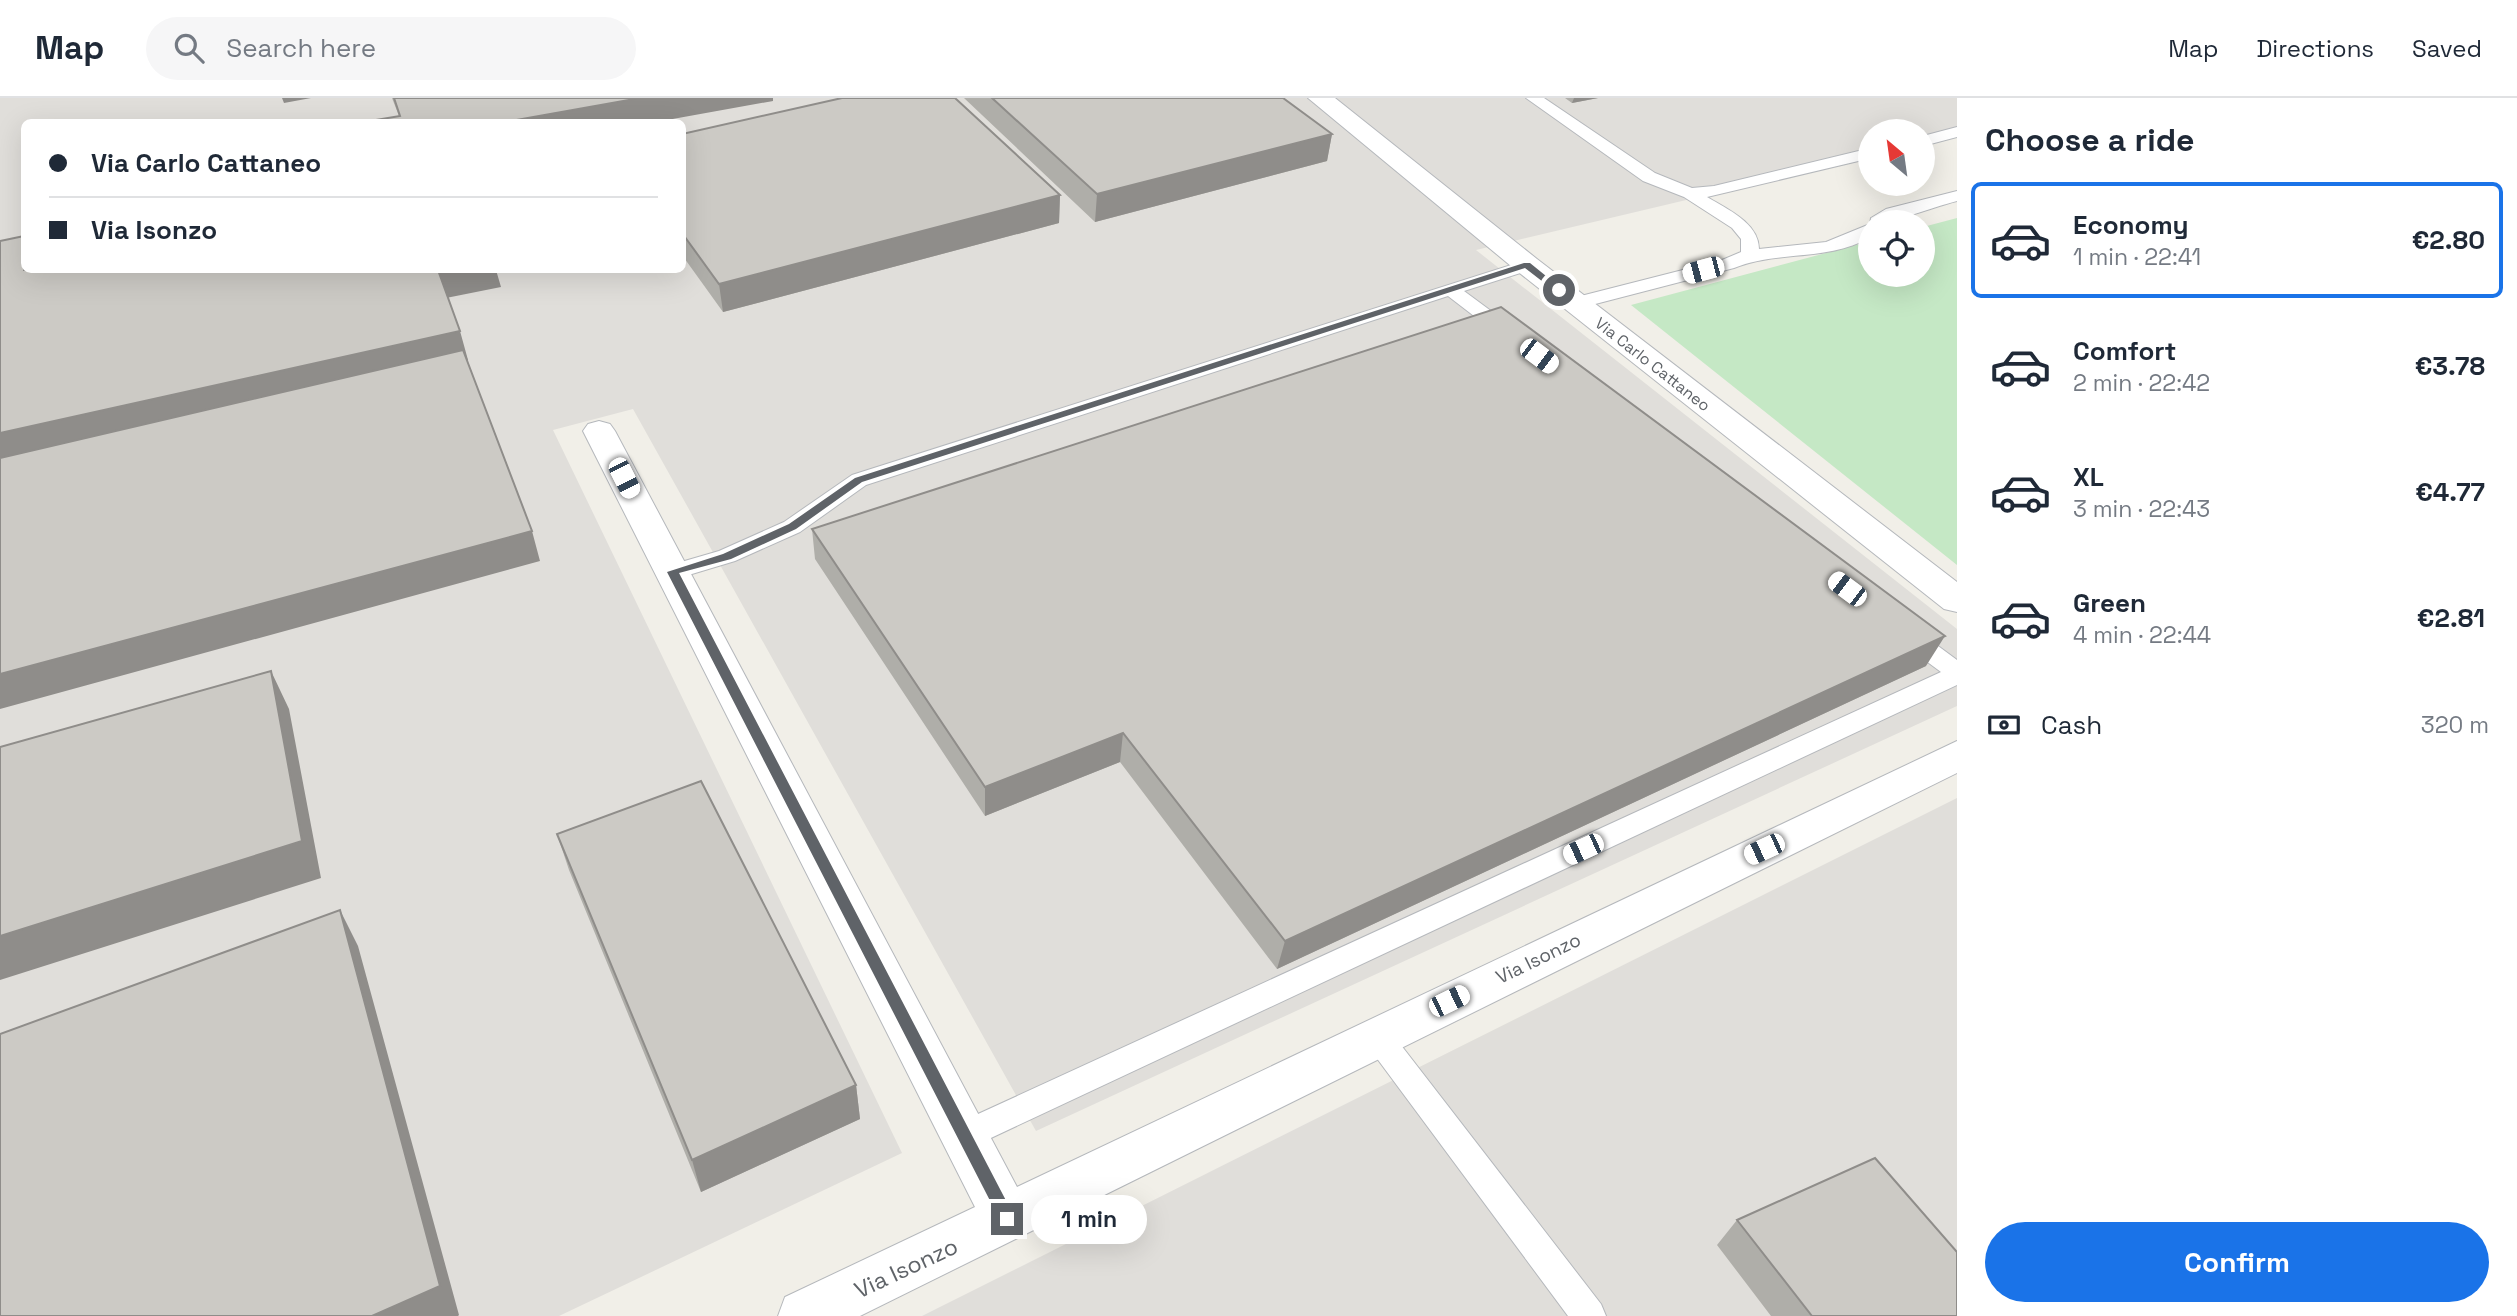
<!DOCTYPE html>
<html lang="en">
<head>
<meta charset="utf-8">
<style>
	body { margin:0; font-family:"Space Grotesk",sans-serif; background:#f6f6f7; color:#1f2937; height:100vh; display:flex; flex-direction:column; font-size:26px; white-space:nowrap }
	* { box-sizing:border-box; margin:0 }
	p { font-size:23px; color:#747a83 }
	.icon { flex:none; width:38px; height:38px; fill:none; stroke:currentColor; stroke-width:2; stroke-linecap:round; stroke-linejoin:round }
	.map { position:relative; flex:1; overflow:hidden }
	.sheet { display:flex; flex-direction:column; background:#fff; width:560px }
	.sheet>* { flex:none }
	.guide { position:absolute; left:21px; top:21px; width:665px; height:154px; border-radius:10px; box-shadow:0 7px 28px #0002; display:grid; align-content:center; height:154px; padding:0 28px; background:#fff }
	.needle { width:46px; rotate:331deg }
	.fabs { position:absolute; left:1858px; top:21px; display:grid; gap:14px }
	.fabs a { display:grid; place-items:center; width:77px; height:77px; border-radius:50%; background:#fff; box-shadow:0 7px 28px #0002; font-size:35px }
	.end { position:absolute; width:32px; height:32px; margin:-16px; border:9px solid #5f6368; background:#fff; box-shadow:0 0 0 4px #fff }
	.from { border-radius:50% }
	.bubble { position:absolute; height:49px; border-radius:24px; background:#fff; box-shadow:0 7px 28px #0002; font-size:23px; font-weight:700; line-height:49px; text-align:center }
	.car { position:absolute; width:21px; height:42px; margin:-21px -10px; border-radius:9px; box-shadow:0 0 5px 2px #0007; background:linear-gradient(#fff 24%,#345 0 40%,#fff 0 76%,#345 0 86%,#fff 0) }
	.guide b { display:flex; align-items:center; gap:24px; height:66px; font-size:26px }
	.guide b+b { border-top:2px solid #e0e1e3 }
	.guide i { width:18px; height:18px; background:#1f2937 }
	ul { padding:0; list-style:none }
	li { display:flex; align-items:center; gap:21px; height:116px; margin:0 14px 10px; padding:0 14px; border:4px solid transparent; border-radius:10px }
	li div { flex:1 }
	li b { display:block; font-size:26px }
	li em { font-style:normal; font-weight:700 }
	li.current { border-color:#1a73e8 }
	li>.icon { width:63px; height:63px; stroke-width:1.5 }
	h2 { padding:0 28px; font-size:32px; line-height:84px }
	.pay { display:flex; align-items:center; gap:18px; height:77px; padding:0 28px; font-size:26px }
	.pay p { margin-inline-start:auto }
	.cta { display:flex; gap:14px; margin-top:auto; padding:14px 28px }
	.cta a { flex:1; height:80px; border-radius:42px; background:#1a73e8; color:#fff; font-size:28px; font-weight:700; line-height:80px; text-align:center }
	header { display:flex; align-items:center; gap:42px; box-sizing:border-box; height:98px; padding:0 35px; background:#fff; border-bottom:2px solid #e0e1e3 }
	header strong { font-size:33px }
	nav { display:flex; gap:38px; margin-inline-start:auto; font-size:24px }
	.search { width:490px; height:63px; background:#f6f6f7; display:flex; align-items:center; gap:18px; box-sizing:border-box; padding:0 24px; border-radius:38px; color:#747a83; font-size:26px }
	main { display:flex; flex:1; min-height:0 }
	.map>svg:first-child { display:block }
	.industrial { fill:#e0deda; fill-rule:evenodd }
	.green { fill:#c5e8c5 }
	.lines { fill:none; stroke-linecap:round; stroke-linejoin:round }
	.lane-casing { stroke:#b5b8bc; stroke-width:2 }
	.street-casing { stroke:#b5b8bc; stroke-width:2 }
	.lane { fill:#fff; fill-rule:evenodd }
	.street { fill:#fff; fill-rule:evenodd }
	.wall { fill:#afaea9 }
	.shaded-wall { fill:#8f8d8a }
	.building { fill:#cccac5; stroke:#8f8d8a; stroke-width:2 }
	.route { fill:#5f6368 }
	.labels { text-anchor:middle; stroke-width:5; stroke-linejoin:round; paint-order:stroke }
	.far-street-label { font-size:16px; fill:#5f6368; stroke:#fff }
	.street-label { font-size:19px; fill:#5f6368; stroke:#fff }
	.near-street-label { font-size:23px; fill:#5f6368; stroke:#fff }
</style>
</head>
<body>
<header>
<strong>Map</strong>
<div class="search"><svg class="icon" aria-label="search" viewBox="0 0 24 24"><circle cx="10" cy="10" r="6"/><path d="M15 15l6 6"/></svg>Search here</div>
<nav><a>Map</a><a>Directions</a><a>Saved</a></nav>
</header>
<main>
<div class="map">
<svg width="1957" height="1218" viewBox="0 0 1957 1218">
	<rect width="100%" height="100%" fill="#f1efe8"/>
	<!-- industrial -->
	<path class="industrial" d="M0,0h1957v38l-34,8v-13h-52v25l-395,94 481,379v77l-921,425 -403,-722 -80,21 349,723 -343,163h-559zM24,24h658v148h-658z
		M1957,700v518h-1035z"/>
	<!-- green -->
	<path class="green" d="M1957,120v347l-326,-260 240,-64v34h52v-48z"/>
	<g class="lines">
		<defs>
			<path id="lane" d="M1526,0h18l111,75 37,15 22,-2 157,-38v10l-164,39c20,12 52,26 52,52l67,-7 44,-18 1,-6 15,-9 71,-18v10c-28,7 -58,21 -86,21v15c-43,25 -93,13 -137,31l-158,41 -9,-6 2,-4 153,-39 19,-8v-13l-9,-11 -48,-31 -41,-16z
				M1957,29v10l-34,9v-10z
				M1527,162l9,5 -3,4 -69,22 50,37 2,4 -2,4h-14l-52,-40 -582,189 -66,47 -65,29 -63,19 -8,-3 -3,-5 3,-5 55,-16 65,-29 68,-47z
				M1907,529l8,2 42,31v25l-981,460 -11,4 -11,-4 -4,-10 4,-10 987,-453 -42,-31 -4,-6 4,-6z
				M1377,925l10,4 214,277 5,12h-38l-201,-271 -5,-9 5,-9z"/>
			<path id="street" d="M1308,0h27l202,161 420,323v30l-13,-3 -427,-338z
				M599,323l11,3 5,7 402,756 940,-446v32l-1097,543h-82l7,-19 190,-90 -392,-776 5,-7z"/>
		</defs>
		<!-- lane casing -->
		<use href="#lane" class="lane-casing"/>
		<!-- street casing -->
		<use href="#street" class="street-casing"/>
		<!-- lane -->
		<use href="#lane" class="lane"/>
		<!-- street -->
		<use href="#street" class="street"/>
	</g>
	<!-- wall -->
	<path class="wall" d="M392,0h381v3l-374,15z
		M964,0h319l49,36 -5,27 -232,61z
		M1565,0h33l-26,5z
		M682,36l378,61 -1,28 -336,89 -41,-57z
		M812,431l1114,137 -649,303 -157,-207 -135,54 -170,-257z
		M557,736l299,251 4,34 -159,73 -132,-322z
		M1737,1122l220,96h-186l-54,-71z"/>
	<!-- shaded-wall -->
	<path class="shaded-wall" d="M282,0h29l-27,5z
		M640,0h133v3l-117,21h-151z
		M1574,0h24l-26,5z
		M1332,36l-5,27 -232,61 2,-28z
		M1060,97l-1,28 -336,89 -4,-28z
		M438,172h58l5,17 -55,11z
		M460,233l8,29 -468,106v-33z
		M532,433l8,30 -540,148v-35z
		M1945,538l-19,30 -649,303 8,-28z
		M271,573l18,38 32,169 -321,102v-44z
		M1123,635l-3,29 -135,54v-29z
		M340,812l18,36 101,369 -1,1h-86z
		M856,987l4,34 -159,73 -9,-32z"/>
	<!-- building -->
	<path class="building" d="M394,0h246l-135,24h-141l36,-6z
		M842,0h113l105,97 -341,89 -37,-51v-99z
		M992,0h291l49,36 -235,60z
		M24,138v34h416h-2l22,61 -460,102v-192z
		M1501,209l444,329 -660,305 -162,-208 -138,54 -173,-258z
		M463,252l69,181 -532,143v-216z
		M271,573l31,170 -302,95v-189z
		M701,683l155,304 -164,75 -135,-326z
		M340,812l100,376 -68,30h-372v-282z
		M1875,1060l82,94v64h-145l-75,-96z"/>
	<!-- route -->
	<path class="route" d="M1524,165h6l32,26v3h-6l-31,-24 -663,214 -66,47 -65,30 -52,14 334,641v10h-11l-335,-652 56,-18 66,-30 66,-46z"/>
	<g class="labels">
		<!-- far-street labels -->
		<g class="far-street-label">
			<text transform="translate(1653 266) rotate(38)" y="6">Via Carlo Cattaneo</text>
		</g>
		<!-- street labels -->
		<g class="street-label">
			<text transform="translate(1538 860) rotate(-26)" y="7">Via Isonzo</text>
		</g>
		<!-- near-street labels -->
		<g class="near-street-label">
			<text transform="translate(906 1170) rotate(-25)" y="8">Via Isonzo</text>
		</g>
	</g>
</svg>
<div class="fabs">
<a><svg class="needle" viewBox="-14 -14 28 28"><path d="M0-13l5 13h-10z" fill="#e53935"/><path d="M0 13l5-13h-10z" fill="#747a83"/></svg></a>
<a><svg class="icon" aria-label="locate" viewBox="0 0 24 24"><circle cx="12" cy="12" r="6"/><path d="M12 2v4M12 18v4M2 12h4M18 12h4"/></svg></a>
</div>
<i class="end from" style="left:1559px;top:192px"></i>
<i class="end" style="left:1007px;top:1121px"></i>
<div class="bubble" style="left:1031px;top:1097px;width:116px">1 min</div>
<i class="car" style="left:1703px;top:172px;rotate:255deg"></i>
<i class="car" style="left:1539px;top:258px;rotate:127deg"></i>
<i class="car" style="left:624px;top:380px;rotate:153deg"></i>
<i class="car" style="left:1847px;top:491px;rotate:307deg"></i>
<i class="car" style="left:1583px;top:751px;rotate:245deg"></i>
<i class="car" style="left:1764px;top:751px;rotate:245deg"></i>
<i class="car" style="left:1449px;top:903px;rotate:64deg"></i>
<div class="guide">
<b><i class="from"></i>Via Carlo Cattaneo</b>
<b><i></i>Via Isonzo</b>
</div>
</div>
<section class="sheet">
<h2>Choose a ride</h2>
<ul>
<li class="current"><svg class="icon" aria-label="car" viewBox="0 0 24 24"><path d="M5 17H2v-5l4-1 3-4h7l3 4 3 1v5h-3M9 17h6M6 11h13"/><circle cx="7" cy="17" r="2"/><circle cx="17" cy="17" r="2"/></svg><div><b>Economy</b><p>1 min · 22:41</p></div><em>€2.80</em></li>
<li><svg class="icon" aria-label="car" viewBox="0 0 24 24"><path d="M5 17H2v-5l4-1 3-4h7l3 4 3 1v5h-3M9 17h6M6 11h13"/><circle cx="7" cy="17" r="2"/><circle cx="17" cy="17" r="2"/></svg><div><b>Comfort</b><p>2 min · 22:42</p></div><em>€3.78</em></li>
<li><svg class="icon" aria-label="car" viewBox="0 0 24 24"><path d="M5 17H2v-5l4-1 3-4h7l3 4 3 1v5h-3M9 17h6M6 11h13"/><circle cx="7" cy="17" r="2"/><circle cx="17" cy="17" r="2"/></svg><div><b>XL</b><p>3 min · 22:43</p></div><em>€4.77</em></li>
<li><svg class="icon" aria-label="car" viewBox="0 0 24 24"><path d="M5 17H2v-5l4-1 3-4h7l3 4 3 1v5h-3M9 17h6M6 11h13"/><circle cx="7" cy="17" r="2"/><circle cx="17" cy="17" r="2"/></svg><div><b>Green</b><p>4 min · 22:44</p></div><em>€2.81</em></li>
</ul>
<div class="pay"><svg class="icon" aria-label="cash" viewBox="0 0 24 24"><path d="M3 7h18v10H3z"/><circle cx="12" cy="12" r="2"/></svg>Cash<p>320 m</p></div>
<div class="cta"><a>Confirm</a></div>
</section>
</main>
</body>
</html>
